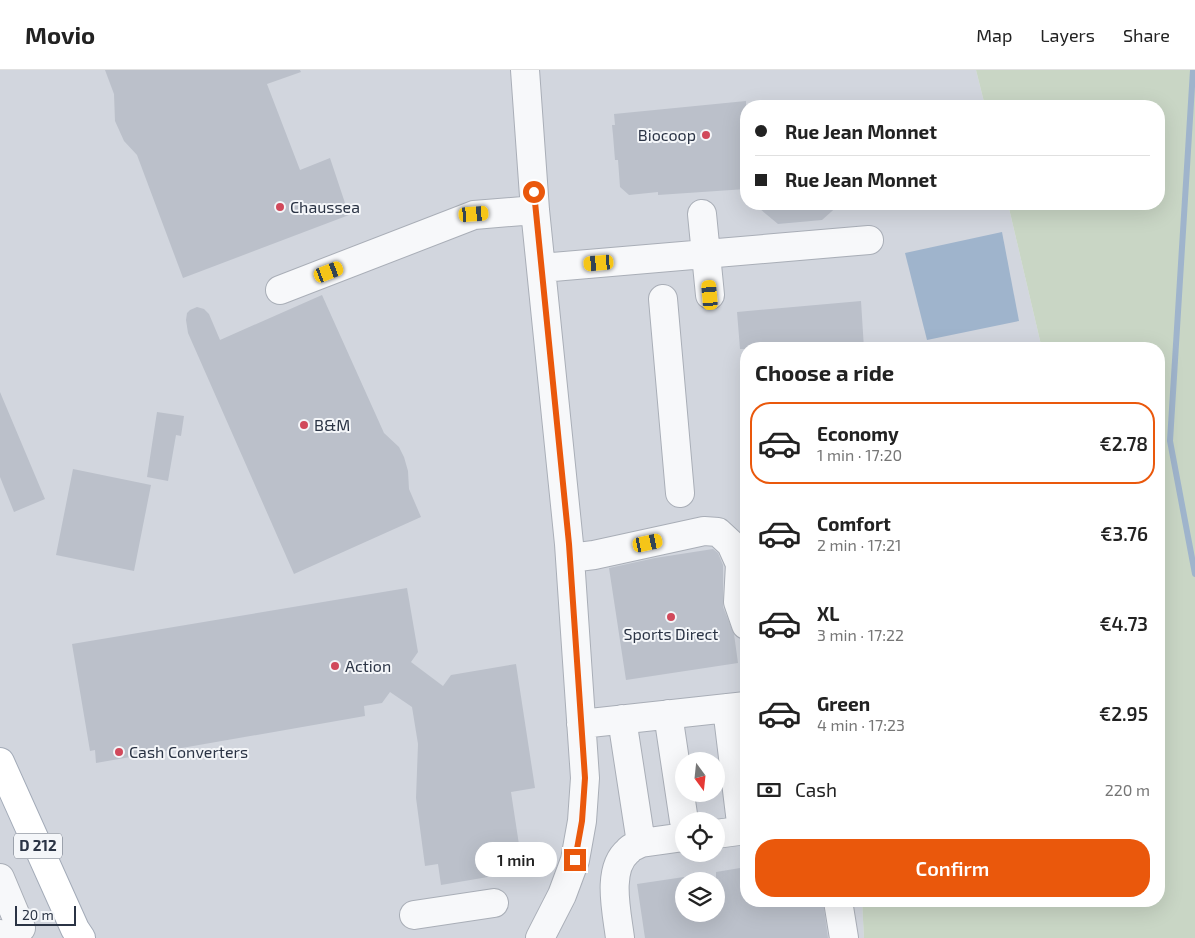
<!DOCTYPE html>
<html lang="en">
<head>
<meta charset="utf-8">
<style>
	body { margin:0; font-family:"Exo 2",sans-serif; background:#f2f2f2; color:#222; height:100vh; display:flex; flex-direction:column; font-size:19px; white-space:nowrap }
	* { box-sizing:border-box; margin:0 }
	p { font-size:16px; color:#767676 }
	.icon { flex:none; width:28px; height:28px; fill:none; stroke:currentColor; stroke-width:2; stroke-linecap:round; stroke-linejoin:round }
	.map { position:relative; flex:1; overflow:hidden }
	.details { position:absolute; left:740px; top:272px; width:425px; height:565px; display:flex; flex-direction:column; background:#fff; border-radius:20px; box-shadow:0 5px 20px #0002 }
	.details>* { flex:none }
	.top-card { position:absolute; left:740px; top:30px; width:425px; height:110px; border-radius:20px; box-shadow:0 5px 20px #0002; display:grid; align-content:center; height:110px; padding:0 15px; background:#fff }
	.needle { width:32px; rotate:165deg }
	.fabs { position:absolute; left:675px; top:682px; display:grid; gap:10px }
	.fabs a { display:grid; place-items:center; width:50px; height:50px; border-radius:50%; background:#fff; box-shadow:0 5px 20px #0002; font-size:25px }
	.scale { position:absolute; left:15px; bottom:12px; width:61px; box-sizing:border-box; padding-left:5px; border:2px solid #2b3445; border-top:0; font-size:14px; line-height:18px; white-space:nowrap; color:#2b3445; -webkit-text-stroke:4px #f4f6f9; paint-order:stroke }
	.end { position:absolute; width:22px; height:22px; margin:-11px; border:6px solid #ea580c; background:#fff; box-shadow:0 0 0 2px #fff }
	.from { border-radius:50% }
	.bubble { position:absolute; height:35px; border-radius:18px; background:#fff; box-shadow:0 5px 20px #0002; font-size:16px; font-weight:600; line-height:35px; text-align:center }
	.car { position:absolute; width:15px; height:30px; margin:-15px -8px; border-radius:6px; box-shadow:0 0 4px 1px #0007; background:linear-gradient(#f5c518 24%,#345 0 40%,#f5c518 0 76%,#345 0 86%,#f5c518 0) }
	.top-card b { display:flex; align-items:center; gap:18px; height:48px; font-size:19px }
	.top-card b+b { border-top:1px solid #e0e0e0 }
	.top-card i { width:12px; height:12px; background:#222 }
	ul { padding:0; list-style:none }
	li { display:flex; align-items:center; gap:15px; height:82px; margin:0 10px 8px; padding:0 5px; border:2px solid transparent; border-radius:20px }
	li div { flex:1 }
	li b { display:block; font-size:19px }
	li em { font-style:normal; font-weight:600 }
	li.current { border-color:#ea580c }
	li>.icon { width:45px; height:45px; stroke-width:1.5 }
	h2 { padding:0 15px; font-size:22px; line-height:60px }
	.pay { display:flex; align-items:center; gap:12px; height:55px; padding:0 15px; font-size:19px }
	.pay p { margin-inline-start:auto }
	.action { display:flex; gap:10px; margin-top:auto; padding:10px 15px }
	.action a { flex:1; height:58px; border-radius:20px; background:#ea580c; color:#fff; font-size:20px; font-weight:600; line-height:58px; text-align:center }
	header { display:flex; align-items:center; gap:30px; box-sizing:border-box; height:70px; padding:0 25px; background:#fff; border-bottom:1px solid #e0e0e0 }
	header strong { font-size:24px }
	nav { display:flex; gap:28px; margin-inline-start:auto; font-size:18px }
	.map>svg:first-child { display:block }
	.built { fill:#d2d6de; fill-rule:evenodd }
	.green { fill:#c9d6c5 }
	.water { fill:#9fb4cc }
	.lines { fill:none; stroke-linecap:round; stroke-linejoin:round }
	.stream { stroke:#9fb4cc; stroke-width:6 }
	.building { fill:#bbc0ca }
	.minor-casing { stroke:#a9aeb7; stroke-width:30 }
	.major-casing { stroke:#a3abb8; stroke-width:30 }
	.minor { stroke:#f7f8fa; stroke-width:28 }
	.major { stroke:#fff; stroke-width:28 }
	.route { stroke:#ea580c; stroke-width:6 }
	.poi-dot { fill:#d1495b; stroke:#f4f6f9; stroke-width:2 }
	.labels { text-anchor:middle; stroke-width:4; stroke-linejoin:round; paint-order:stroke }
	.shield { fill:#f4f6f9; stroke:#676e7b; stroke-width:1 }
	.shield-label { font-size:15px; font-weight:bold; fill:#2b3445 }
	.poi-label { font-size:16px; fill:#2b3445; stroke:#f4f6f9; text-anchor:start }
</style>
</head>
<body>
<header>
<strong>Movio</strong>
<nav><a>Map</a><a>Layers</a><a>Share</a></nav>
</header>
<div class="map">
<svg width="1195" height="868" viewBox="0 0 1195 868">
	<rect width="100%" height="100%" fill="#e4e7ec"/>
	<!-- built -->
	<path class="built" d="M0,0h976l9,36h-239v98h262l34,145h-296v168l-5,1 5,13v370h116l2,37h-864zM684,691h32v33h-32zM684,751h32v33h-32zM684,811h32v33h-32z"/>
	<!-- green -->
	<path class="green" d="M976,0h219v868h-331l-2,-37h297v-552h-117l-34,-145h151v-98h-174z"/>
	<!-- water -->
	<path class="water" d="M1002,162l17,89 -92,19 -22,-87z"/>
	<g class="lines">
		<!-- stream -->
		<path class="stream" d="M1193,0l-23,371 25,133"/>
	</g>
	<!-- building -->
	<path class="building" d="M105,0h195l1,2 -34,12 33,86 30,-12 19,57 -166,63 -46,-123 -13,-14 -9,-20 -1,-27z
		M746,31v88l-88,6v-3l-29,3 -9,-8 -2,-27h-3l-2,-25 -1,-10h3l-1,-11z
		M754,134h86l-18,16 -44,4z
		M322,225l62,138 15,14 5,10 4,14 1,18 12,28 -127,57 -106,-241 -2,-13 1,-7 3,-3 7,-3 7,2 5,5 11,26z
		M861,231l3,48h-124l-3,-37z
		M0,322l45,107 -31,13 -14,-35z
		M157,342l27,4 -3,20 -5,-1 -8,46 -21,-4z
		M73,399l78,16 -17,86 -78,-16z
		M713,479l5,4 5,12v42l11,27 4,29 -112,17 -17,-112 46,-10z
		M407,518l11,64 -7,10 32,24 8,-11 65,-11 19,124 -24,4 12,79 -82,14 -3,-21 -13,2 -9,-68 2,-54 -6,-37 -22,-15 -8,11 -18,3 1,10 -269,47 -1,-13 -5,1 -18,-107z
		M746,797v34h77l5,37h-183l-8,-54 47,-7v37h32v-42z"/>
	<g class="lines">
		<defs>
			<path id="minor" d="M525,0l10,140 34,334 16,234 -3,43 -7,39 -13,35 -22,43
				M702,144l8,81
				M541,198l328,-28
				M280,220l194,-75 61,-5
				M663,229l17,194
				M570,488l24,-3 110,-24 14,1 13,12 9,20 -2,38 8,23
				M727,638l15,123
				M668,644l16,107
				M581,654l165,-18
				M716,764l30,-4
				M641,773l43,-6
				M0,808l21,50 -16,7 -5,-1
				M838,831l6,37
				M414,845l80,-12
				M620,868c-3,-25 -14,-69 8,-87 3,-4 9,-6 13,-8l-19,-124"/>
			<path id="major" d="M0,692l75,167 6,9"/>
		</defs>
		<!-- minor casing -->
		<use href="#minor" class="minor-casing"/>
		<!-- major casing -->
		<use href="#major" class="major-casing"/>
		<!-- minor -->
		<use href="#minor" class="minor"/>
		<!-- major -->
		<use href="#major" class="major"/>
	</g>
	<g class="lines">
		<!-- route -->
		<path class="route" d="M534,122l35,352 16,234 -3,43 -7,39"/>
	</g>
	<!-- markers -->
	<g class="poi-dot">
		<circle cx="706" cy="65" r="5"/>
		<circle cx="280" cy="137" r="5"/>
		<circle cx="304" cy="355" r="5"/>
		<circle cx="671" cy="547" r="5"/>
		<circle cx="335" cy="596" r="5"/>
		<circle cx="119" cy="682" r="5"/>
	</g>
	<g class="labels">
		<!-- shield labels -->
		<rect class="shield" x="14" y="763.5" width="48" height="25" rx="4"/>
		<g class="shield-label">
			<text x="38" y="781">D 212</text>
		</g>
		<!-- poi labels -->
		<g class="poi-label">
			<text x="696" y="71" text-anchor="end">Biocoop</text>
			<text x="290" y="143">Chaussea</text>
			<text x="314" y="361">B&amp;M</text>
			<text x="671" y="570" text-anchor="middle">Sports Direct</text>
			<text x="345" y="602">Action</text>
			<text x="129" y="688">Cash Converters</text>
		</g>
	</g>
</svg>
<div class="fabs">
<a><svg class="needle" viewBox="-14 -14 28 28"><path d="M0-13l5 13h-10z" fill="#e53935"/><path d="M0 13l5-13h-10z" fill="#767676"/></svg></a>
<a><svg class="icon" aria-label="locate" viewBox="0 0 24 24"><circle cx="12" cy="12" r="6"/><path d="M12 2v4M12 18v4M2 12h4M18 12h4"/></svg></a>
<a><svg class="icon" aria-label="layers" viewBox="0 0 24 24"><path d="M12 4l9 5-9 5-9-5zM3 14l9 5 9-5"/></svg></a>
</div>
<div class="scale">20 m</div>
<i class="end from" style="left:534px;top:122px"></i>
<i class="end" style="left:575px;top:790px"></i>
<div class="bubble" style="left:475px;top:772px;width:82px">1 min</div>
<i class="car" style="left:474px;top:144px;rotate:86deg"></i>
<i class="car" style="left:599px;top:193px;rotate:265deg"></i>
<i class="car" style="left:329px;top:202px;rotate:69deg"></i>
<i class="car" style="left:710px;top:225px;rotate:355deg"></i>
<i class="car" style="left:648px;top:473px;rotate:78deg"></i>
<div class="top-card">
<b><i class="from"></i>Rue Jean Monnet</b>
<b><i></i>Rue Jean Monnet</b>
</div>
<section class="details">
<h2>Choose a ride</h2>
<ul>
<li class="current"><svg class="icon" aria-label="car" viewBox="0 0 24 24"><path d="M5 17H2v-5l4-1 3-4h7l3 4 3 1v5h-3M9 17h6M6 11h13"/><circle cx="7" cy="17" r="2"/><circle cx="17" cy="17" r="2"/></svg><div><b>Economy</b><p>1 min · 17:20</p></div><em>€2.78</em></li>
<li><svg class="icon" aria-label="car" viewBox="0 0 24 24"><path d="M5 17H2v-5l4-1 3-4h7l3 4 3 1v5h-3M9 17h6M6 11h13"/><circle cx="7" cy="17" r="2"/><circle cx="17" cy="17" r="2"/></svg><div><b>Comfort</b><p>2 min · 17:21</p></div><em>€3.76</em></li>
<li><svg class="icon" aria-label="car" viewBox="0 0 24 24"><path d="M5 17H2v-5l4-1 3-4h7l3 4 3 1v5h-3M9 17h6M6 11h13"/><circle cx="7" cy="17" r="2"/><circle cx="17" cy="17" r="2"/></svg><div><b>XL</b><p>3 min · 17:22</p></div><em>€4.73</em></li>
<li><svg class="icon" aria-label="car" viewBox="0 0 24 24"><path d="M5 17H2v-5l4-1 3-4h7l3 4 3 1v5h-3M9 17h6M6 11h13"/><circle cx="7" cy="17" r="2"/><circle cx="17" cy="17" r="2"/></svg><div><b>Green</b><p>4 min · 17:23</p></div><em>€2.95</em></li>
</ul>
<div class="pay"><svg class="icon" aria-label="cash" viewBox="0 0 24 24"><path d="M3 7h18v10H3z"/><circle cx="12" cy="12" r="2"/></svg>Cash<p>220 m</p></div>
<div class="action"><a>Confirm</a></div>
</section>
</div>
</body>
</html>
